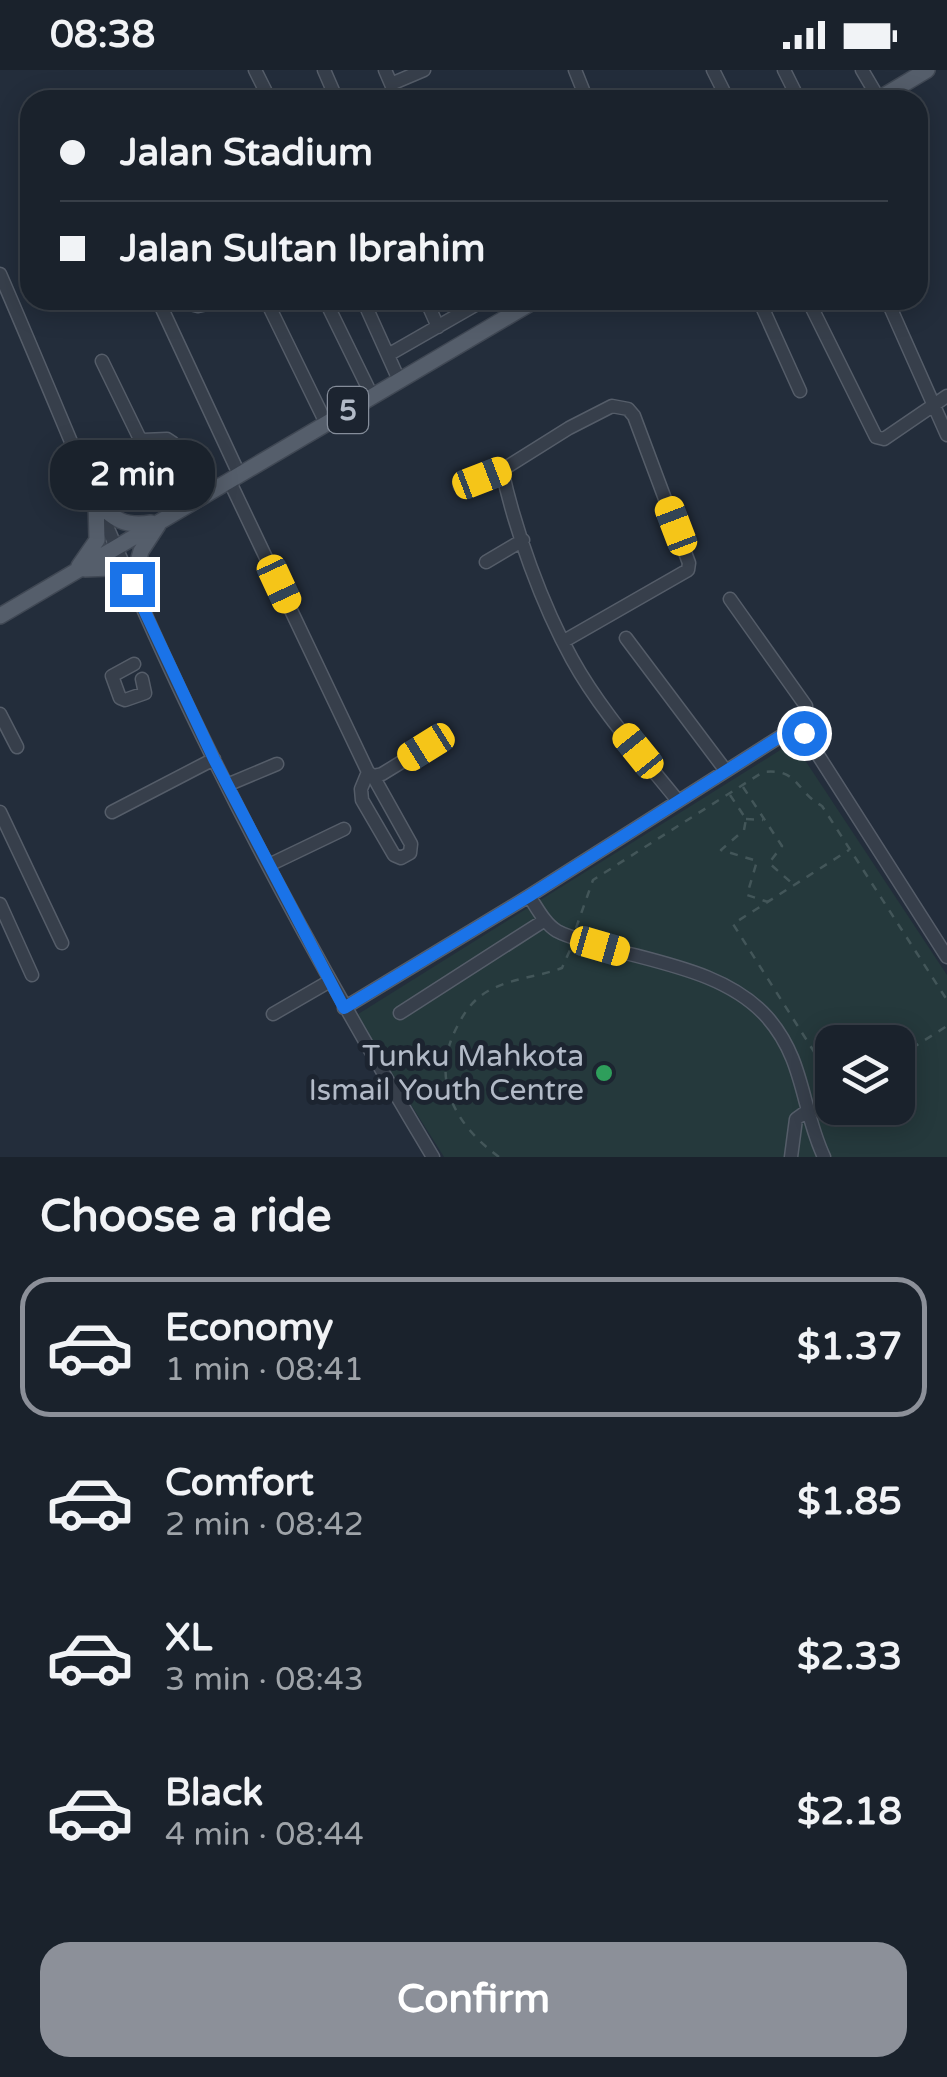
<!DOCTYPE html>
<html lang="en">
<head>
<meta charset="utf-8">
<style>
	body { margin:0; font-family:"Varela Round",sans-serif; background:#272f38; color:#f1f3f6; height:100vh; display:flex; flex-direction:column; font-size:38px; white-space:nowrap }
	* { box-sizing:border-box; margin:0 }
	p { font-size:32px; color:#9fa4a9 }
	.icon { flex:none; width:55px; height:55px; fill:none; stroke:currentColor; stroke-width:2; stroke-linecap:round; stroke-linejoin:round }
	.map { position:relative; height:1087px; overflow:hidden }
	.side { display:flex; flex-direction:column; background:#1a222c; flex:1 }
	.side>* { flex:none }
	.banner { position:absolute; left:20px; top:20px; width:908px; height:220px; border-radius:30px; box-shadow:0 5px 25px #0003,0 0 0 2px #383f48; display:grid; align-content:center; height:220px; padding:0 40px; background:#1a222c }
	.buttons { position:absolute; left:815px; top:955px; display:grid; gap:20px }
	.buttons a { display:grid; place-items:center; width:100px; height:100px; border-radius:20px; background:#1a222c; box-shadow:0 5px 25px #0003,0 0 0 2px #383f48; font-size:50px }
	.end { position:absolute; width:45px; height:45px; margin:-22px; border:12px solid #1a73e8; background:#fff; box-shadow:0 0 0 5px #fff }
	.from { border-radius:50% }
	.bubble { position:absolute; height:70px; border-radius:30px; background:#1a222c; box-shadow:0 5px 25px #0003,0 0 0 2px #383f48; font-size:32px; font-weight:800; line-height:70px; text-align:center }
	.car { position:absolute; width:30px; height:60px; margin:-30px -15px; border-radius:12px; box-shadow:0 0 8px 2px #0007; background:linear-gradient(#f5c518 24%,#345 0 40%,#f5c518 0 76%,#345 0 86%,#f5c518 0) }
	.banner b { display:flex; align-items:center; gap:35px; height:95px; font-size:38px }
	.banner b+b { border-top:2px solid #383f48 }
	.banner i { width:25px; height:25px; background:#f1f3f6 }
	ul { padding:0; list-style:none }
	li { display:flex; align-items:center; gap:30px; height:140px; margin:0 20px 15px; padding:0 20px; border:5px solid transparent; border-radius:30px }
	li div { flex:1 }
	li b { display:block; font-size:38px }
	li em { font-style:normal; font-weight:800 }
	li.selected { border-color:#8c9099 }
	li>.icon { width:90px; height:90px; stroke-width:1.5 }
	h2 { padding:0 40px; font-size:45px; line-height:120px }
	.primary-button { display:flex; gap:20px; margin-top:auto; padding:20px 40px }
	.primary-button a { flex:1; height:115px; border-radius:30px; background:#8c9099; color:#fff; font-size:40px; font-weight:800; line-height:115px; text-align:center }
	.status { display:flex; justify-content:space-between; align-items:center; height:70px; padding:0 50px; background:#1a222c; direction:ltr }
	.status svg { height:28px; fill:currentColor }
	.map>svg:first-child { display:block }
	.green { fill:#25393c; fill-rule:evenodd }
	.lines { fill:none; stroke-linecap:round; stroke-linejoin:round }
	.minor-casing { stroke:#555d69; stroke-width:15 }
	.major-casing { stroke:#404854; stroke-width:18 }
	.path { stroke:#435659; stroke-width:2.5; stroke-dasharray:8 8; stroke-linecap:butt }
	.minor { stroke:#373f4b; stroke-width:12 }
	.major { stroke:#555e6b; stroke-width:15 }
	.route { stroke:#1a73e8; stroke-width:12 }
	.leisure-dot { fill:#2e9e5b; stroke:#1c2430; stroke-width:4 }
	.labels { text-anchor:middle; stroke-width:10; stroke-linejoin:round; paint-order:stroke }
	.shield { fill:#1c2430; stroke:#858d9a; stroke-width:2.5 }
	.shield-label { font-size:28px; font-weight:bold; fill:#b2bac7 }
	.poi-label { font-size:30px; fill:#b2bac7; stroke:#1c2430; text-anchor:end }
</style>
</head>
<body>
<div class="status"><b>08:38</b><svg viewBox="0 0 49 12"><path d="M0 12V9h3v3zM5 12V6h3v6zM10 12V3h3v9zM15 12V0h3v12zM26 1h20v11H26zM47 4h2v5h-2z"/></svg></div>
<div class="map">
<svg width="947" height="1087" viewBox="0 0 947 1087">
	<rect width="100%" height="100%" fill="#232d3b"/>
	<!-- green -->
	<path class="green" d="M793,672l154,233v182h-503l-89,-141zM832,972h66v66h-66z"/>
	<g class="lines">
		<defs>
			<path id="minor" d="M255,0l15,30
				M324,0l13,30
				M385,0l13,30
				M575,0l12,30
				M713,0l15,30
				M784,0l15,30
				M862,0l17,29
				M391,14l33,-14
				M0,204c56,129 108,261 168,390 78,169 169,333 265,493
				M158,230l81,174
				M175,230l23,6 28,-6
				M266,230l60,123
				M325,230l47,96
				M363,230l36,80
				M426,230l12,27
				M650,230v1
				M759,230l41,91
				M808,230l68,137 8,2 63,-43
				M887,230l60,135
				M388,285l96,-55
				M102,291l37,76 4,3 24,-1 6,4 30,53
				M502,400c13,60 40,135 70,189 28,51 69,96 106,142
				M229,410l139,292 5,4 9,-2 44,-27
				M460,416l42,-16 67,-42 43,-22 16,3 6,7 55,147 -1,7 -124,71
				M486,492l37,-22
				M730,529l76,107 -4,27
				M626,568l100,133
				M134,594l-22,12 8,22 5,2 20,-7 -3,-14
				M0,644l17,33
				M368,702l-7,17 1,11 32,55 7,3 9,-5 1,-9 -38,-68
				M227,715l50,-21
				M0,742l62,131
				M112,742l102,-53
				M269,795l75,-36
				M529,826c8,12 16,28 28,35 11,6 25,9 37,13 57,18 131,26 173,73 38,43 34,91 57,140
				M0,834l32,71
				M344,938l185,-112 257,-163h18l143,224
				M400,943l145,-93
				M273,944l57,-33
				M791,1087l5,-38 11,-8"/>
			<path id="major" d="M877,30l50,-30
				M96,431c18,19 29,26 55,22
				M79,496l18,-26 -1,-39
				M85,499l25,-1 22,16 9,-33 17,-26
				M0,546l536,-316"/>
		</defs>
		<!-- minor casing -->
		<use href="#minor" class="minor-casing"/>
		<!-- major casing -->
		<use href="#major" class="major-casing"/>
		<!-- path -->
		<path class="path" d="M743,717l39,59 -13,17 25,22
			M730,725l16,24 -2,11 -23,20 36,11 -10,34 21,7
			M746,749l17,1
			M576,858l17,-48 170,-108c36,-4 32,19 59,34l125,194
			M898,987l49,-31
			M832,1010l-99,-156 116,-74
			M820,1034l12,-6
			M499,1087c-45,-33 -70,-79 -41,-132 7,-14 16,-26 30,-34 23,-13 50,-14 74,-23l8,-18"/>
		<!-- minor -->
		<use href="#minor" class="minor"/>
		<!-- major -->
		<use href="#major" class="major"/>
	</g>
	<g class="lines">
		<!-- route -->
		<path class="route" d="M132,514l82,175 130,249 185,-112 257,-163h18"/>
	</g>
	<!-- markers -->
	<circle class="leisure-dot" cx="604" cy="1003" r="10"/>
	<g class="labels">
		<!-- shield labels -->
		<rect class="shield" x="328" y="317" width="40" height="46" rx="8"/>
		<g class="shield-label">
			<text x="348" y="350">5</text>
		</g>
		<!-- poi labels -->
		<g class="poi-label">
			<text x="584" y="996">Tunku Mahkota<tspan x="584" dy="34">Ismail Youth Centre</tspan></text>
		</g>
	</g>
</svg>
<div class="buttons">
<a><svg class="icon" aria-label="layers" viewBox="0 0 24 24"><path d="M12 4l9 5-9 5-9-5zM3 14l9 5 9-5"/></svg></a>
</div>
<i class="end from" style="left:804px;top:663px"></i>
<i class="end" style="left:132px;top:514px"></i>
<div class="bubble" style="left:50px;top:370px;width:165px">2 min</div>
<i class="car" style="left:482px;top:408px;rotate:69deg"></i>
<i class="car" style="left:676px;top:456px;rotate:339deg"></i>
<i class="car" style="left:279px;top:514px;rotate:155deg"></i>
<i class="car" style="left:426px;top:677px;rotate:238deg"></i>
<i class="car" style="left:638px;top:681px;rotate:321deg"></i>
<i class="car" style="left:600px;top:876px;rotate:106deg"></i>
<div class="banner">
<b><i class="from"></i>Jalan Stadium</b>
<b><i></i>Jalan Sultan Ibrahim</b>
</div>
</div>
<section class="side">
<h2>Choose a ride</h2>
<ul>
<li class="selected"><svg class="icon" aria-label="car" viewBox="0 0 24 24"><path d="M5 17H2v-5l4-1 3-4h7l3 4 3 1v5h-3M9 17h6M6 11h13"/><circle cx="7" cy="17" r="2"/><circle cx="17" cy="17" r="2"/></svg><div><b>Economy</b><p>1 min · 08:41</p></div><em>$1.37</em></li>
<li><svg class="icon" aria-label="car" viewBox="0 0 24 24"><path d="M5 17H2v-5l4-1 3-4h7l3 4 3 1v5h-3M9 17h6M6 11h13"/><circle cx="7" cy="17" r="2"/><circle cx="17" cy="17" r="2"/></svg><div><b>Comfort</b><p>2 min · 08:42</p></div><em>$1.85</em></li>
<li><svg class="icon" aria-label="car" viewBox="0 0 24 24"><path d="M5 17H2v-5l4-1 3-4h7l3 4 3 1v5h-3M9 17h6M6 11h13"/><circle cx="7" cy="17" r="2"/><circle cx="17" cy="17" r="2"/></svg><div><b>XL</b><p>3 min · 08:43</p></div><em>$2.33</em></li>
<li><svg class="icon" aria-label="car" viewBox="0 0 24 24"><path d="M5 17H2v-5l4-1 3-4h7l3 4 3 1v5h-3M9 17h6M6 11h13"/><circle cx="7" cy="17" r="2"/><circle cx="17" cy="17" r="2"/></svg><div><b>Black</b><p>4 min · 08:44</p></div><em>$2.18</em></li>
</ul>
<div class="primary-button"><a>Confirm</a></div>
</section>
</body>
</html>
